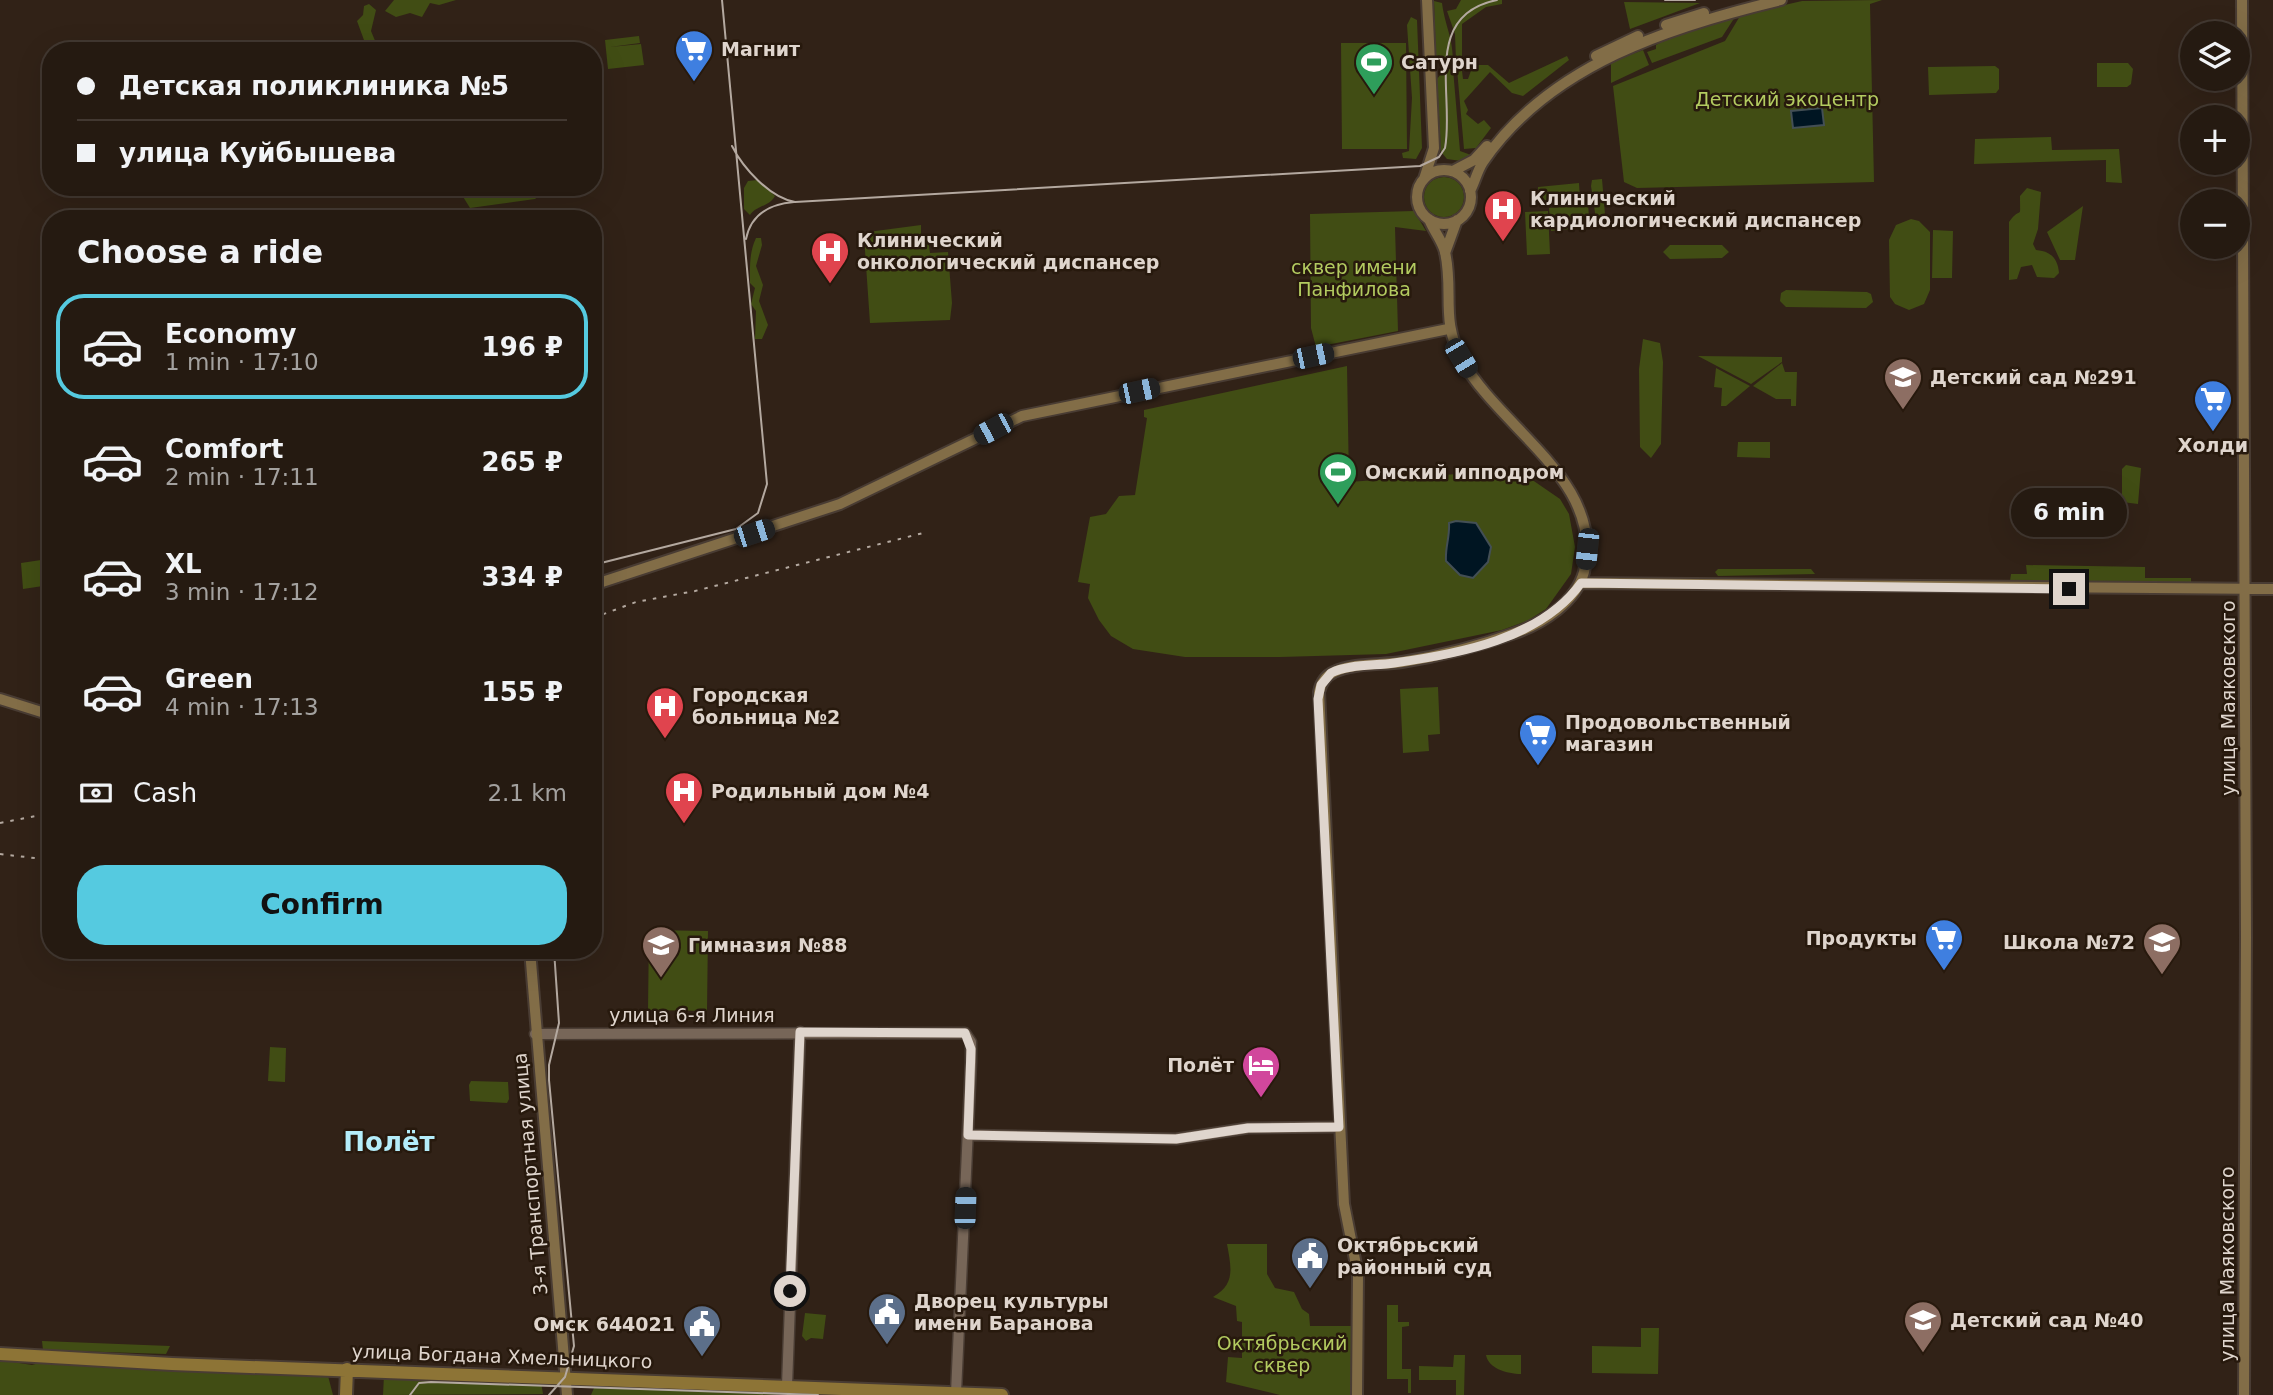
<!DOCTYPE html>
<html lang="en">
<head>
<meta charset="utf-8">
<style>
	body { margin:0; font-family:"DejaVu Sans",sans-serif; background:#2d231a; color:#f1f3f6; height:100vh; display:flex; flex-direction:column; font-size:26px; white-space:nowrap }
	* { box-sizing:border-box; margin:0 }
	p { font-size:23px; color:#a3a19f }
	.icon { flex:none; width:38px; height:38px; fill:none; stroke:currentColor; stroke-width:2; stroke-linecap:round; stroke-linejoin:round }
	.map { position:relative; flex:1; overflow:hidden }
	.panel { position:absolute; left:42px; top:210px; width:560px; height:749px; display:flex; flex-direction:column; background:#251a11; border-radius:28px; box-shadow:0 7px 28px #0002,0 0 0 2px #423831 }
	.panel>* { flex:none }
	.hud { position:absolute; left:42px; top:42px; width:560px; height:154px; border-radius:28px; box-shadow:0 7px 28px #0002,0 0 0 2px #423831; display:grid; align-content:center; height:154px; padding:0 35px; background:#251a11 }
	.controls { position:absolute; left:2180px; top:21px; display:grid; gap:14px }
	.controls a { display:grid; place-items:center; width:70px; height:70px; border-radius:50%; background:#251a11; box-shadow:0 7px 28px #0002,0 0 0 2px #423831; font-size:35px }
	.end { position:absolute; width:32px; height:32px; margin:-16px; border:9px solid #dfd5cd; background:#111; box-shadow:0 0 0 4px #111 }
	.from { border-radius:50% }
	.bubble { position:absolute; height:49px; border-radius:24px; background:#251a11; box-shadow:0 7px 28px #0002,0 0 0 2px #423831; font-size:23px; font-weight:700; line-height:49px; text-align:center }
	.car { position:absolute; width:21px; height:42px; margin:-21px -10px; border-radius:9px; box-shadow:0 0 5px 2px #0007; background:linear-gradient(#222 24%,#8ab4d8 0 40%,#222 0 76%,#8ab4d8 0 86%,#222 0) }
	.hud b { display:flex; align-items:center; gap:24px; height:66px; font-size:26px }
	.hud b+b { border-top:2px solid #423831 }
	.hud i { width:18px; height:18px; background:#f1f3f6 }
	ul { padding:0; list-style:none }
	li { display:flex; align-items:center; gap:21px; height:105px; margin:0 14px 10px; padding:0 21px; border:4px solid transparent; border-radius:28px }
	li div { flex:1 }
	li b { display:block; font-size:26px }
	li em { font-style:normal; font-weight:700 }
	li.on { border-color:#55cae0 }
	li>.icon { width:63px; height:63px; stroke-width:1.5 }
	h2 { padding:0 35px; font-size:32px; line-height:84px }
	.pay { display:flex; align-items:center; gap:18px; height:77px; padding:0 35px; font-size:26px }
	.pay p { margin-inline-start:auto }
	.cta { display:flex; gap:14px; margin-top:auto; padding:14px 35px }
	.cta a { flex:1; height:80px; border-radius:28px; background:#55cae0; color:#111; font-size:28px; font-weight:700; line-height:80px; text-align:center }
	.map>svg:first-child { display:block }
	.green { fill:#414d14 }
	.water { fill:#001522; stroke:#434f55; stroke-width:2 }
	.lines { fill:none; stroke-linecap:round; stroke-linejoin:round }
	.tertiary-casing { stroke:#493c33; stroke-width:13 }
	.secondary-casing { stroke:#493c33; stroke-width:14 }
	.primary-casing { stroke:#493c33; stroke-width:16 }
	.tertiary { stroke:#776658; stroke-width:10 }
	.secondary { stroke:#826d47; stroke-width:10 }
	.primary { stroke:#8d7436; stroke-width:12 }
	.tram { stroke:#b4a9a0; stroke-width:2 }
	.rail { stroke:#b4a9a0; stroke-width:2; stroke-dasharray:3.5 7; stroke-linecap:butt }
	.route { stroke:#dfd5cd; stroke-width:9 }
	.labels { text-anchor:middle; stroke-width:5; stroke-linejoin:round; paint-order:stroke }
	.poi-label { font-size:19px; font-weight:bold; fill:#dfd5cd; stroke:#27190d; text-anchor:start }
	.park-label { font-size:19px; fill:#b3cb60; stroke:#27190d }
	.street-label { font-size:19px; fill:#dfd5cd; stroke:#27190d }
	.district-label { font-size:26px; font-weight:bold; fill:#b4edfa; stroke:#27190d }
</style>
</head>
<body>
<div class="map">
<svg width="2273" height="1395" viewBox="0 0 2273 1395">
	<rect width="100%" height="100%" fill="#312217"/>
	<!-- green -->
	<path class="green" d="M394,0h62l-17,5 -9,-2 -8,14 -12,-4 -14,4 -11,-6z
		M1461,0h41v4l-16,3 -24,17v37h-6l-1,-27 -8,-23 9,-2z
		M1882,0l-12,4 4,178 -237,6 -13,-6 -11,-96 112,-45 15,-25 10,-3 52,-12z
		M1434,1l8,2c3,23 11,34 11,59l-17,-5z
		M1624,2l76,1 -70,26z
		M369,4l7,6 -5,21 5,12 12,5 10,-3 8,3 2,-4 10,-2 13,4 -1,5h-62l-11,-30 6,-6 1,-9z
		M1411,17l6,3 5,128 -6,11 -13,-1 -1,-5 7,-2 3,-53 -5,-73z
		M1735,17l-13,20 -70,26 -5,-11 9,-3v-4l20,-11z
		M639,36l1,7 -30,4 31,-3 3,21 -36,4 -3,-29z
		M1341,43h65l1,106h-65z
		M1643,50l6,15 -38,18v-21z
		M1567,56l2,4 -46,36 -11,-3 -22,-21 -26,29 4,9 -2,4 12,10 6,-4 7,8 -15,20 -12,1 -7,-80 5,2 1,8h5l5,-14h15l21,18z
		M2097,63h31l5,6 -2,15 -4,3h-30z
		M1995,66l4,3v20l-3,4 -67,2 -1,-28z
		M1445,69h8l7,82 11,4 -10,6 -14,-2 -6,-7 -4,-73z
		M2051,137l1,13 67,-1 3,34 -16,-1v-22l-132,4 1,-25z
		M1424 197a20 20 0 1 1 40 0a20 20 0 1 1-40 0Z
		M1602,179l4,47h-9l-6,-40 1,-6z
		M758,180l17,16c-6,11 -18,9 -25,19l-6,-6v-21l4,-7z
		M1579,183l1,17 -41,3 -1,-16z
		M457,187h11l4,7 16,-7h80l-7,10 -16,-6 -10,8 -65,9z
		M2027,188l14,4 -3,37 -5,15 3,6c15,1 22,9 23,23l-5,5 -17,-1 -5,-12 -11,2 -4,12 -8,1v-58c13,-18 11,1 11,-26z
		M1588,205l2,22 -39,4 -2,-23z
		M2083,206l-8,54h-15l-13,-28z
		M1414,211l12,20 -31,-4 3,104 -82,16 -5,-19 -1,-114z
		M1548,211l2,43 -23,1 -2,-43z
		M1911,219l8,2 11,11v58l-6,14 -15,6 -14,-6 -5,-7 -1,-57 7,-15z
		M921,225v14h7l2,14 18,-1 4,51 -2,17 -80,3 -6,-87 4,-4z
		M1933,230l20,1 -1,47h-20z
		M756,238h5l1,7 -6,21 7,19 -4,16 9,24 -6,14h-7l1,-28 -5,-7 4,-16 -5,-5c0,-16 -1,-30 6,-45z
		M1670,245h52l7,7 -7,6 -52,1 -7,-7z
		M1786,290l81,2 4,2 2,8 -7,6 -80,-1 -6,-6 1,-8z
		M1643,339l17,4 3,19 -2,82 -10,14 -11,-11 -1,-78z
		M1698,356l84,1v5l-31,22z
		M1782,363l3,9h12l-1,34h-5v-7h-15l-23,-13z
		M1347,366l2,116 135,-10 38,1 38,26 9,15 6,33 -4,27 -25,35 -19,12 -25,9 -116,24 -106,3h-95l-52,-8 -22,-13 -12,-16 -11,-22 2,-14 -12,-2 12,-65 16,-3 13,-18 16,-1 12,-77 -3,-1v-7z
		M1716,368l34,18 -24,20h-5l1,-18 -8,-1z
		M1738,442h32v16l-33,-1z
		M2126,465l15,3 -3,36 -16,-2v-33z
		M41,560l2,26 -20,3 -2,-26z
		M2026,565l119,2v11h46v4l-181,-1 1,-7h16z
		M1718,569h93l4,5 -97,2 -3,-4z
		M1438,687l2,47 -12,1 1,16 -26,2 -3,-64z
		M649,930l59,1 -1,80 -59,-1z
		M270,1047l16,1 -1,34 -17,-1z
		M471,1081l37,1 1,17 -2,4 -37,-2 -1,-16z
		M1227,1244h40v30l8,14 19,4 8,17 7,5 1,12h43v69h-73l-54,-13 2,-25 14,1v-36l-5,-1 -1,-15 -23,-9c23,-13 18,-30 14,-53z
		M1387,1305h11v17h11v4l-7,1v42h9v24h-3v-14h-21z
		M805,1313l21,2 -3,24 -12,-1 -5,3 -4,-5z
		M1641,1328h18l-1,46 -66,-1v-27l49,1z
		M42,1341l128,5 -4,8 -123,-4z
		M1454,1355h11l-1,40h-8v-15h-37v-14l34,1z
		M1486,1355h35v19c-14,0 -33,-6 -35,-19z
		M0,1360l32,5 7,-2 288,9 6,23h-333z
		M384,1375l157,7 2,12 -160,1z
		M594,1388l183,6 1,1h-187z"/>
	<!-- water -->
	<path class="water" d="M1822,108l2,17 -31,3 -2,-17z
		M1456,521l20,2 15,24 -3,15 -15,16 -13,-3 -14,-14c-1,-14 4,-24 3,-38z"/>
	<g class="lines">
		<defs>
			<path id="tertiary" d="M535,1034l430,-1 6,9v20l-15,331
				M968,1135l208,4 72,-11 91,-1
				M787,1386l13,-354"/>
			<path id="secondary" d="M2242,0l4,937 -2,458
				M1666,25l38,-12
				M1596,56l42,-20
				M1417 197a27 27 0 1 1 54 0a27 27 0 1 1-54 0Z
				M1453,171l21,-11 13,-14
				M1424,179l10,-31 -7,-148
				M1470,191c5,-9 7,-20 13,-29 67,-98 189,-136 298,-162
				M1445,253l12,-33
				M1581,583l692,6
				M593,585l247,-81 182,-88 426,-87
				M0,699l51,16
				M530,950l37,445
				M1357,1395l1,-120 -14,-71 -25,-512c2,-9 6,-16 15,-20 18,-9 48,-7 68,-10 38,-6 77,-16 113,-29 28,-10 61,-31 69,-61 22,-90 -84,-143 -122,-212 -22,-41 -8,-67 -17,-108 -3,-12 -12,-22 -16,-33"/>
			<path id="primary" d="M0,1354l172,10 830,31
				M346,1395l1,-26"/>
		</defs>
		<!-- tertiary casing -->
		<use href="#tertiary" class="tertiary-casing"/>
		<!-- secondary casing -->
		<use href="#secondary" class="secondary-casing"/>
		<!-- primary casing -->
		<use href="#primary" class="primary-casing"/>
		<!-- tertiary -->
		<use href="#tertiary" class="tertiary"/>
		<!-- secondary -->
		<use href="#secondary" class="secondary"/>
		<!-- primary -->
		<use href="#primary" class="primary"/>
		<!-- tram -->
		<path class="tram" d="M1665,0h30
			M732,146c11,22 38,52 63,56l625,-36 19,-9 6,-9c10,-51 -24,-133 52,-148
			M746,239c5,-25 24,-35 48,-37
			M593,565l143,-36 22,-16 9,-29 -45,-484
			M410,1395l9,-12 12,-1 387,13
			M549,1395l16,-18 9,-31 -25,-266v-15l10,-42 -5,-73"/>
		<!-- rail -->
		<path class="rail" d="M593,618l43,-16 59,-11 232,-59
			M0,823l51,-10
			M0,854l51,6"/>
	</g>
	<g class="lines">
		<!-- route -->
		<path class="route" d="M790,1291l10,-259 165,1 6,16 -3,86 208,4 72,-11 91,-1 -21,-428 3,-14 10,-12c18,-9 43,-7 63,-10 64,-9 147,-24 187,-80l488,6"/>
	</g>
	<!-- icons -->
	<defs>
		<symbol id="supermarket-pin" viewBox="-11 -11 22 30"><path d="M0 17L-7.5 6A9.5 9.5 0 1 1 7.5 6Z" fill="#3f7fe0" stroke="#27190d"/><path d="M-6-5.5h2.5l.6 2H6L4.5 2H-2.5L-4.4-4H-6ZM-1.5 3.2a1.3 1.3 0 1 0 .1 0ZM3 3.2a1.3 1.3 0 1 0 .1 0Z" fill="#fff"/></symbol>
		<symbol id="stadium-pin" viewBox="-11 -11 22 30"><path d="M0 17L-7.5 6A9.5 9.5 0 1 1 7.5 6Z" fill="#2e9e5b" stroke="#27190d"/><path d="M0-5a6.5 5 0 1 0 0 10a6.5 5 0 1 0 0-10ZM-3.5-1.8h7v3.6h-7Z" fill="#fff"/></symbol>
		<symbol id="hospital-pin" viewBox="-11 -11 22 30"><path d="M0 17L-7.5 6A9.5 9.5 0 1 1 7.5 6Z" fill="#e0444e" stroke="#27190d"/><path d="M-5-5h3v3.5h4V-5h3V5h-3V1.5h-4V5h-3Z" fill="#fff"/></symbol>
		<symbol id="school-pin" viewBox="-11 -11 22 30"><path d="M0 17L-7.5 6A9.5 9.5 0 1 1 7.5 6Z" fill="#8d6e63" stroke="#27190d"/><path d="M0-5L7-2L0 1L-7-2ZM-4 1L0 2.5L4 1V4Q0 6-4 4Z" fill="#fff"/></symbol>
		<symbol id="hotel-pin" viewBox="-11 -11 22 30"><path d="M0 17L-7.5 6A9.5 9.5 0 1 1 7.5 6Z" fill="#d1479c" stroke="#27190d"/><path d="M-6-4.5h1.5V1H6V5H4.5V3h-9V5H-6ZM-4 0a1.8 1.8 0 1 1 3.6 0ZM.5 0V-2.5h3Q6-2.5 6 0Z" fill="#fff"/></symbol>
		<symbol id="civic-pin" viewBox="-11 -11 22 30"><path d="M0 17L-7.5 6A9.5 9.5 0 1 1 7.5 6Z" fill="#5c6f8a" stroke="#27190d"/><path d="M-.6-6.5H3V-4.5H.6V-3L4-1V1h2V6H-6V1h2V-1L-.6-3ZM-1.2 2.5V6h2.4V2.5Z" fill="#fff"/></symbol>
	</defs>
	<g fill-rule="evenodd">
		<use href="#supermarket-pin" x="672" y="27" width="44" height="60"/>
		<use href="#stadium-pin" x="1352" y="40" width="44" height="60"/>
		<use href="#hospital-pin" x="1481" y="187" width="44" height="60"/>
		<use href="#hospital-pin" x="808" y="229" width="44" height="60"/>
		<use href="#school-pin" x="1881" y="355" width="44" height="60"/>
		<use href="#supermarket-pin" x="2191" y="377" width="44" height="60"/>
		<use href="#stadium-pin" x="1316" y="450" width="44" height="60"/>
		<use href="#hospital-pin" x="643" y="684" width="44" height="60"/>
		<use href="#supermarket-pin" x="1516" y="711" width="44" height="60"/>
		<use href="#hospital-pin" x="662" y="769" width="44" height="60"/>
		<use href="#supermarket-pin" x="1922" y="916" width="44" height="60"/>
		<use href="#school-pin" x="2140" y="920" width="44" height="60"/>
		<use href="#school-pin" x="639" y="923" width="44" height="60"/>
		<use href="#hotel-pin" x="1239" y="1043" width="44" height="60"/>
		<use href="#civic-pin" x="1288" y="1234" width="44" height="60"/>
		<use href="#civic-pin" x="865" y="1290" width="44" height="60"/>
		<use href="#school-pin" x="1901" y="1298" width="44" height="60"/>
		<use href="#civic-pin" x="680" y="1302" width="44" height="60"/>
	</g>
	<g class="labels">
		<!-- poi labels -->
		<g class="poi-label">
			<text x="721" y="56">Магнит</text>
			<text x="1401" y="69">Сатурн</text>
			<text x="1530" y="205">Клинический<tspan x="1530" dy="22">кардиологический диспансер</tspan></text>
			<text x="857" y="247">Клинический<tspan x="857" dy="22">онкологический диспансер</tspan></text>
			<text x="1930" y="384">Детский сад №291</text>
			<text x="2213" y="452" text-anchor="middle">Холди</text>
			<text x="1365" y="479">Омский ипподром</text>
			<text x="692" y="702">Городская<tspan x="692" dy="22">больница №2</tspan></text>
			<text x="1565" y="729">Продовольственный<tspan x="1565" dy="22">магазин</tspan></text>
			<text x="711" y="798">Родильный дом №4</text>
			<text x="1917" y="945" text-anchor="end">Продукты</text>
			<text x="2135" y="949" text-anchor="end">Школа №72</text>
			<text x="688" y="952">Гимназия №88</text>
			<text x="1234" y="1072" text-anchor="end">Полёт</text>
			<text x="1337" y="1252">Октябрьский<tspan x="1337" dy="22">районный суд</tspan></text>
			<text x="914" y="1308">Дворец культуры<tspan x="914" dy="22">имени Баранова</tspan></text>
			<text x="1950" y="1327">Детский сад №40</text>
			<text x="675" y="1331" text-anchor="end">Омск 644021</text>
		</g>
		<!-- park labels -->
		<g class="park-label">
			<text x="1787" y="106">Детский экоцентр</text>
			<text x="1354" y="274">сквер имени<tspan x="1354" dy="22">Панфилова</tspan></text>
			<text x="1282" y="1350">Октябрьский<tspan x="1282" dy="22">сквер</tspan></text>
		</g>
		<!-- street labels -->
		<g class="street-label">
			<text transform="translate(2228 698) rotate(-90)" y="7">улица Маяковского</text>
			<text x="692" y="1022">улица 6-я Линия</text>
			<text transform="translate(530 1174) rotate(-95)" y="7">3-я Транспортная улица</text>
			<text transform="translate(2227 1264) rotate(-90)" y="7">улица Маяковского</text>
			<text transform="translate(502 1356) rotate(2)" y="7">улица Богдана Хмельницкого</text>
		</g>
		<!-- district labels -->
		<g class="district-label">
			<text x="389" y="1151">Полёт</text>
		</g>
	</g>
</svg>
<div class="controls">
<a><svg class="icon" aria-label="layers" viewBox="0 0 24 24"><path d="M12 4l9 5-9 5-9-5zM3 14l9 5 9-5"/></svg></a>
<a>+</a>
<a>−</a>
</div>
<i class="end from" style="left:790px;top:1291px"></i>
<i class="end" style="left:2069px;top:589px"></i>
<div class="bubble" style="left:2011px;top:488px;width:116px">6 min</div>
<i class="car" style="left:1313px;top:356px;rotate:78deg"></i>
<i class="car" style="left:1461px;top:358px;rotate:149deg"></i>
<i class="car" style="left:1139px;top:391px;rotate:78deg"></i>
<i class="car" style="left:993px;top:429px;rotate:242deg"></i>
<i class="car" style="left:754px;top:533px;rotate:72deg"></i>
<i class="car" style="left:1587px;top:549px;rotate:186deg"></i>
<i class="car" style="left:965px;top:1208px;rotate:2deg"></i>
<div class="hud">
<b><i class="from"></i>Детская поликлиника №5</b>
<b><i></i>улица Куйбышева</b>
</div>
<section class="panel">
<h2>Choose a ride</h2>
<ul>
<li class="on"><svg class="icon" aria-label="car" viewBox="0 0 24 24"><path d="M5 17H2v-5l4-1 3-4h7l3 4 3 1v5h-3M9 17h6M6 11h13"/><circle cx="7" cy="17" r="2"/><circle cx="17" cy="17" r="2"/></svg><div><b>Economy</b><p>1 min · 17:10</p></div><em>196 ₽</em></li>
<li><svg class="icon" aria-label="car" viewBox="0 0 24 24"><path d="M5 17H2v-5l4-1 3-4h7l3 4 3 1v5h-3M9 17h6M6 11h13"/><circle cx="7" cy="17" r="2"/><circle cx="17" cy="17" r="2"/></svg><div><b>Comfort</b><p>2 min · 17:11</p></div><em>265 ₽</em></li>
<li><svg class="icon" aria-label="car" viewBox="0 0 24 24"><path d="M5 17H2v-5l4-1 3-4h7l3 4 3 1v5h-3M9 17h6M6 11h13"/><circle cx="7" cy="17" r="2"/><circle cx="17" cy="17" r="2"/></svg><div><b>XL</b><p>3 min · 17:12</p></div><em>334 ₽</em></li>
<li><svg class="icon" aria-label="car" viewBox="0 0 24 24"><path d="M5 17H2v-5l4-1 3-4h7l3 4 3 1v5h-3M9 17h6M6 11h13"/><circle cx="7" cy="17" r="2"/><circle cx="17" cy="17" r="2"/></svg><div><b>Green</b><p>4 min · 17:13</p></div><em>155 ₽</em></li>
</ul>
<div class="pay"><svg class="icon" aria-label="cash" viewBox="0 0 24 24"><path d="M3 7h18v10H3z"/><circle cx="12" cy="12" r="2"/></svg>Cash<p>2.1 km</p></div>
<div class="cta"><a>Confirm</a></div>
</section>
</div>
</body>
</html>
